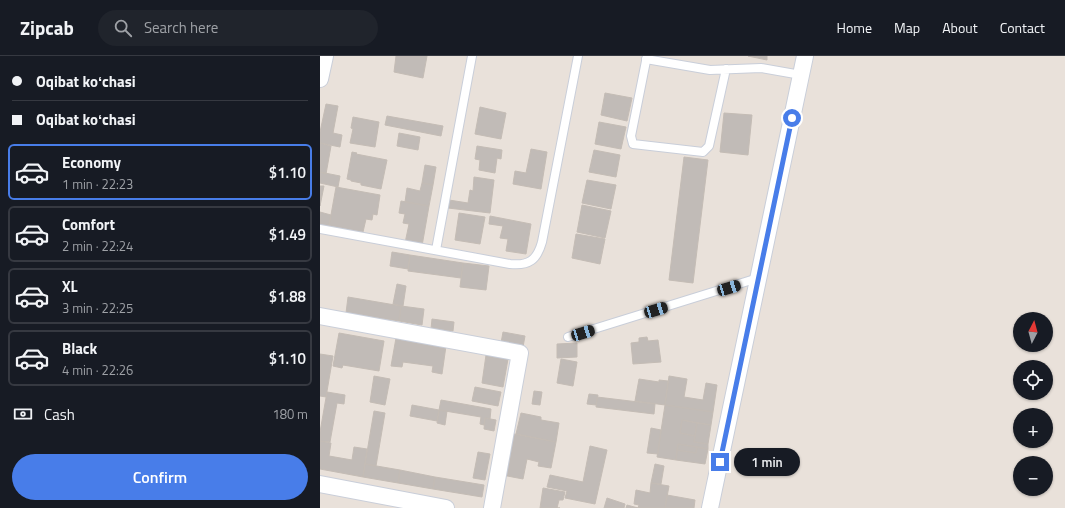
<!DOCTYPE html>
<html lang="en">
<head>
<meta charset="utf-8">
<style>
	body { margin:0; font-family:"Titillium Web",sans-serif; background:#20242c; color:#f1f3f6; height:100vh; display:flex; flex-direction:column; font-size:15px; white-space:nowrap }
	* { box-sizing:border-box; margin:0 }
	p { font-size:13px; color:#9ea1a6 }
	.icon { flex:none; width:22px; height:22px; fill:none; stroke:currentColor; stroke-width:2; stroke-linecap:round; stroke-linejoin:round }
	.map { position:relative; flex:1; overflow:hidden }
	.drawer { display:flex; flex-direction:column; background:#171b24; width:320px }
	.drawer>* { flex:none }
	.top-card { display:grid; align-content:center; height:88px; padding:0 12px; background:#171b24 }
	.needle { width:26px; rotate:6deg }
	.fabs { position:absolute; left:693px; top:256px; display:grid; gap:8px }
	.fabs a { display:grid; place-items:center; width:40px; height:40px; border-radius:50%; background:#171b24; box-shadow:0 1px 3px #0004; font-size:20px }
	.end { position:absolute; width:18px; height:18px; margin:-9px; border:5px solid #487de9; background:#fff; box-shadow:0 0 0 2px #fff }
	.from { border-radius:50% }
	.bubble { position:absolute; height:28px; border-radius:14px; background:#171b24; box-shadow:0 1px 3px #0004; font-size:13px; font-weight:600; line-height:28px; text-align:center }
	.car { position:absolute; width:12px; height:24px; margin:-12px -6px; border-radius:5px; box-shadow:0 0 3px 1px #0007; background:linear-gradient(#222 24%,#8ab4d8 0 40%,#222 0 76%,#8ab4d8 0 86%,#222 0) }
	.top-card b { display:flex; align-items:center; gap:14px; height:38px; font-size:15px }
	.top-card b+b { border-top:1px solid #363941 }
	.top-card i { width:10px; height:10px; background:#f1f3f6 }
	ul { padding:0; list-style:none }
	li { display:flex; align-items:center; gap:12px; height:56px; margin:0 8px 6px; padding:0 4px; border:2px solid #363941; border-radius:6px }
	li div { flex:1 }
	li b { display:block; font-size:15px }
	li em { font-style:normal; font-weight:600 }
	li.active { border-color:#487de9 }
	li>.icon { width:36px; height:36px; stroke-width:1.5 }
	.pay { display:flex; align-items:center; gap:10px; height:44px; padding:0 12px; font-size:15px }
	.pay p { margin-inline-start:auto }
	.button { display:flex; gap:8px; margin-top:auto; padding:8px 12px }
	.button a { flex:1; height:46px; border-radius:24px; background:#487de9; color:#fff; font-size:16px; font-weight:600; line-height:46px; text-align:center }
	header { display:flex; align-items:center; gap:24px; box-sizing:border-box; height:56px; padding:0 20px; background:#171b24; border-bottom:1px solid #363941 }
	header strong { font-size:19px }
	nav { display:flex; gap:22px; margin-inline-start:auto; font-size:14px }
	.search { width:280px; height:36px; background:#20242c; display:flex; align-items:center; gap:10px; box-sizing:border-box; padding:0 14px; border-radius:22px; color:#9ea1a6; font-size:15px }
	main { display:flex; flex:1; min-height:0 }
	.map>svg:first-child { display:block }
	.building { fill:#c1bbb7; stroke:#c4bcb5 }
	.lines { fill:none; stroke-linecap:round; stroke-linejoin:round }
	.service-casing { stroke:#c9ced9; stroke-width:10 }
	.minor-casing { stroke:#c9ced9; stroke-width:18 }
	.service { stroke:#fff; stroke-width:8 }
	.minor { stroke:#fff; stroke-width:16 }
	.route { stroke:#487de9; stroke-width:5 }
</style>
</head>
<body>
<header>
<strong>Zipcab</strong>
<div class="search"><svg class="icon" aria-label="search" viewBox="0 0 24 24"><circle cx="10" cy="10" r="6"/><path d="M15 15l6 6"/></svg>Search here</div>
<nav><a>Home</a><a>Map</a><a>About</a><a>Contact</a></nav>
</header>
<main>
<section class="drawer">
<div class="top-card">
<b><i class="from"></i>Oqibat koʻchasi</b>
<b><i></i>Oqibat koʻchasi</b>
</div>
<ul>
<li class="active"><svg class="icon" aria-label="car" viewBox="0 0 24 24"><path d="M5 17H2v-5l4-1 3-4h7l3 4 3 1v5h-3M9 17h6M6 11h13"/><circle cx="7" cy="17" r="2"/><circle cx="17" cy="17" r="2"/></svg><div><b>Economy</b><p>1 min · 22:23</p></div><em>$1.10</em></li>
<li><svg class="icon" aria-label="car" viewBox="0 0 24 24"><path d="M5 17H2v-5l4-1 3-4h7l3 4 3 1v5h-3M9 17h6M6 11h13"/><circle cx="7" cy="17" r="2"/><circle cx="17" cy="17" r="2"/></svg><div><b>Comfort</b><p>2 min · 22:24</p></div><em>$1.49</em></li>
<li><svg class="icon" aria-label="car" viewBox="0 0 24 24"><path d="M5 17H2v-5l4-1 3-4h7l3 4 3 1v5h-3M9 17h6M6 11h13"/><circle cx="7" cy="17" r="2"/><circle cx="17" cy="17" r="2"/></svg><div><b>XL</b><p>3 min · 22:25</p></div><em>$1.88</em></li>
<li><svg class="icon" aria-label="car" viewBox="0 0 24 24"><path d="M5 17H2v-5l4-1 3-4h7l3 4 3 1v5h-3M9 17h6M6 11h13"/><circle cx="7" cy="17" r="2"/><circle cx="17" cy="17" r="2"/></svg><div><b>Black</b><p>4 min · 22:26</p></div><em>$1.10</em></li>
</ul>
<div class="pay"><svg class="icon" aria-label="cash" viewBox="0 0 24 24"><path d="M3 7h18v10H3z"/><circle cx="12" cy="12" r="2"/></svg>Cash<p>180 m</p></div>
<div class="button"><a>Confirm</a></div>
</section>
<div class="map">
<svg width="745" height="452" viewBox="0 0 745 452">
	<rect width="100%" height="100%" fill="#e9e1da"/>
	<!-- building -->
	<path class="building" d="M76,0h31l-4,22 -29,-6z
		M428,0h19v4z
		M285,37l27,5 -5,23 -26,-6z
		M6,48l12,2 -5,27 9,2 -2,12 -20,-4v-11z
		M160,51l26,6 -5,26 -26,-5z
		M404,57l28,2 -4,40 -28,-3z
		M67,60l56,10 -2,10 -56,-11z
		M33,61l26,5 -4,25 -25,-4 3,-14 -2,-1z
		M279,66l27,5 -5,22 -26,-5z
		M79,77l21,4 -2,13 -21,-4z
		M0,87l11,3 -5,28 -6,-2z
		M157,90l25,4 -1,9 -4,-1 -2,15 -16,-3 1,-10 -5,-1z
		M211,93l16,3 -6,37 -28,-5 2,-13 11,2z
		M274,94l26,5 -4,22 -27,-5z
		M32,96l5,1 -1,1 31,6 -6,29 -20,-4v-2l-10,-2v-1l-4,-1z
		M364,101l24,3 -15,123 -24,-3z
		M105,109l11,2 -3,18 -11,-2z
		M0,116l20,4 -2,11 -18,-4z
		M154,121l20,3 -4,33 -42,-5 1,-8 19,3 2,-13 3,1z
		M267,124l29,5 -5,24 -29,-6z
		M102,127l11,2 -4,21 -24,-4 2,-14 13,3z
		M0,130h4l-4,20z
		M16,131l44,8 -3,20 -4,-1 -1,6 -6,-1 -3,13 -34,-6z
		M81,145l28,5 -7,40 -17,-3 4,-19 -6,-1 2,-9 -6,-1z
		M262,149l29,6 -6,27 -28,-6z
		M0,156l11,3 -3,14 -8,-1z
		M139,157l26,4 -5,27 -25,-4z
		M170,160l41,8 -5,30 -20,-3 2,-12 -8,-1 3,-12 -14,-2z
		M256,178l29,5 -5,25 -28,-6z
		M72,196l18,3 -2,14 -18,-3z
		M90,199l53,8 -2,15 -53,-7z
		M143,207l26,3 -3,24 -26,-3z
		M77,228l9,2 -3,20 -10,-2z
		M28,241l53,9 -2,15 -53,-8z
		M81,250l23,3 -2,16 -23,-4z
		M112,263l22,3 -1,9 -22,-2z
		M183,276l22,4 -2,11 -22,-4z
		M19,277l45,8 -5,30 -36,-6 -1,3 -9,-2z
		M327,281l1,4 10,-1 3,22 -28,2 -2,-21 8,-1v-4z
		M76,282l50,8 -4,28 -10,-2 1,-6 -30,-4 -1,5 -11,-1z
		M257,287v14l-20,1v-14z
		M0,298l13,2 -7,41 -6,-1z
		M166,299l22,4 -5,28 -21,-4z
		M241,303l16,3 -4,24 -16,-3z
		M54,320l16,3 -5,26 -15,-3z
		M349,320l18,3 -3,18 19,3 3,-17 11,2 -4,27 -48,-7z
		M319,323l20,3v-2l9,1 -3,24 -30,-4z
		M155,331l26,5 -3,14 -26,-5z
		M214,335l8,1 -2,13 -8,-1z
		M7,336l18,3 -1,9 -7,-1 -7,39 -10,-1v-9z
		M269,338l9,1 -2,10 -9,-1z
		M277,341l58,7 -1,10 -58,-7z
		M121,344l50,9 -1,10 -5,-1 -1,7 -4,-1 1,-7 -42,-7z
		M92,349l27,5 -2,11 -27,-5z
		M345,349l48,7 -2,13 -29,-5 -2,13 15,3 -1,6 14,2v5l-30,-5 -2,16 -19,-3z
		M119,354l8,1 -2,14 -8,-2z
		M54,355l11,2 -9,53 -11,-2z
		M201,357l20,4v3l18,3 -3,19 -40,-8z
		M165,362l11,2 -2,11 -10,-2z
		M362,364l15,3 -2,13 -15,-3z
		M377,367l14,2 -3,19 -14,-2z
		M331,372l10,2 -3,24 -11,-1z
		M189,377l47,9 -5,26 -13,-2 1,-4 -12,-3 -4,20 -21,-4z
		M0,385l11,2 -2,13 23,4 2,-13 13,2 -4,28 -43,-8z
		M358,388l19,3 -1,6 -19,-3z
		M270,390l17,4 -12,54 -30,-6 2,-7 -20,-4 3,-12 33,7z
		M377,391l11,2 -3,15 -29,-4 1,-10 19,3z
		M158,396l12,2 -5,26 -12,-2z
		M45,408l35,6 -2,13 -35,-6z
		M335,408l9,2 -3,18 -10,-1z
		M80,414l35,7 -2,12 -35,-6z
		M115,421l49,8 -2,12 -49,-8z
		M331,427l18,3 -4,22h-27l1,-3 -5,-1 2,-14 14,3z
		M223,432l22,4 -2,8h-4l-2,8h3h-20z
		M347,439l28,5 -1,8h-29z
		M287,442l18,6 -1,4h-20z
		M307,449l11,3h2h-14z"/>
	<g class="lines">
		<defs>
			<path id="service" d="M327,0l-16,80 2,8 70,8 6,-6 17,-77
				M326,3l64,11 51,-2 40,7
				M0,173l190,35c19,2 27,-4 32,-22l36,-186
				M116,194l36,-194
				M248,281l190,-59"/>
			<path id="minor" d="M0,23l5,-23
				M0,260l200,37 -28,155
				M0,428l126,24
				M390,452l95,-452"/>
		</defs>
		<!-- service casing -->
		<use href="#service" class="service-casing"/>
		<!-- minor casing -->
		<use href="#minor" class="minor-casing"/>
		<!-- service -->
		<use href="#service" class="service"/>
		<!-- minor -->
		<use href="#minor" class="minor"/>
	</g>
	<g class="lines">
		<!-- route -->
		<path class="route" d="M400,406l72,-344"/>
	</g>
</svg>
<div class="fabs">
<a><svg class="needle" viewBox="-14 -14 28 28"><path d="M0-13l5 13h-10z" fill="#e53935"/><path d="M0 13l5-13h-10z" fill="#9ea1a6"/></svg></a>
<a><svg class="icon" aria-label="locate" viewBox="0 0 24 24"><circle cx="12" cy="12" r="6"/><path d="M12 2v4M12 18v4M2 12h4M18 12h4"/></svg></a>
<a>+</a>
<a>−</a>
</div>
<i class="end from" style="left:472px;top:62px"></i>
<i class="end" style="left:400px;top:406px"></i>
<div class="bubble" style="left:414px;top:392px;width:66px">1 min</div>
<i class="car" style="left:409px;top:232px;rotate:73deg"></i>
<i class="car" style="left:336px;top:254px;rotate:73deg"></i>
<i class="car" style="left:263px;top:277px;rotate:73deg"></i>
</div>
</main>
</body>
</html>
